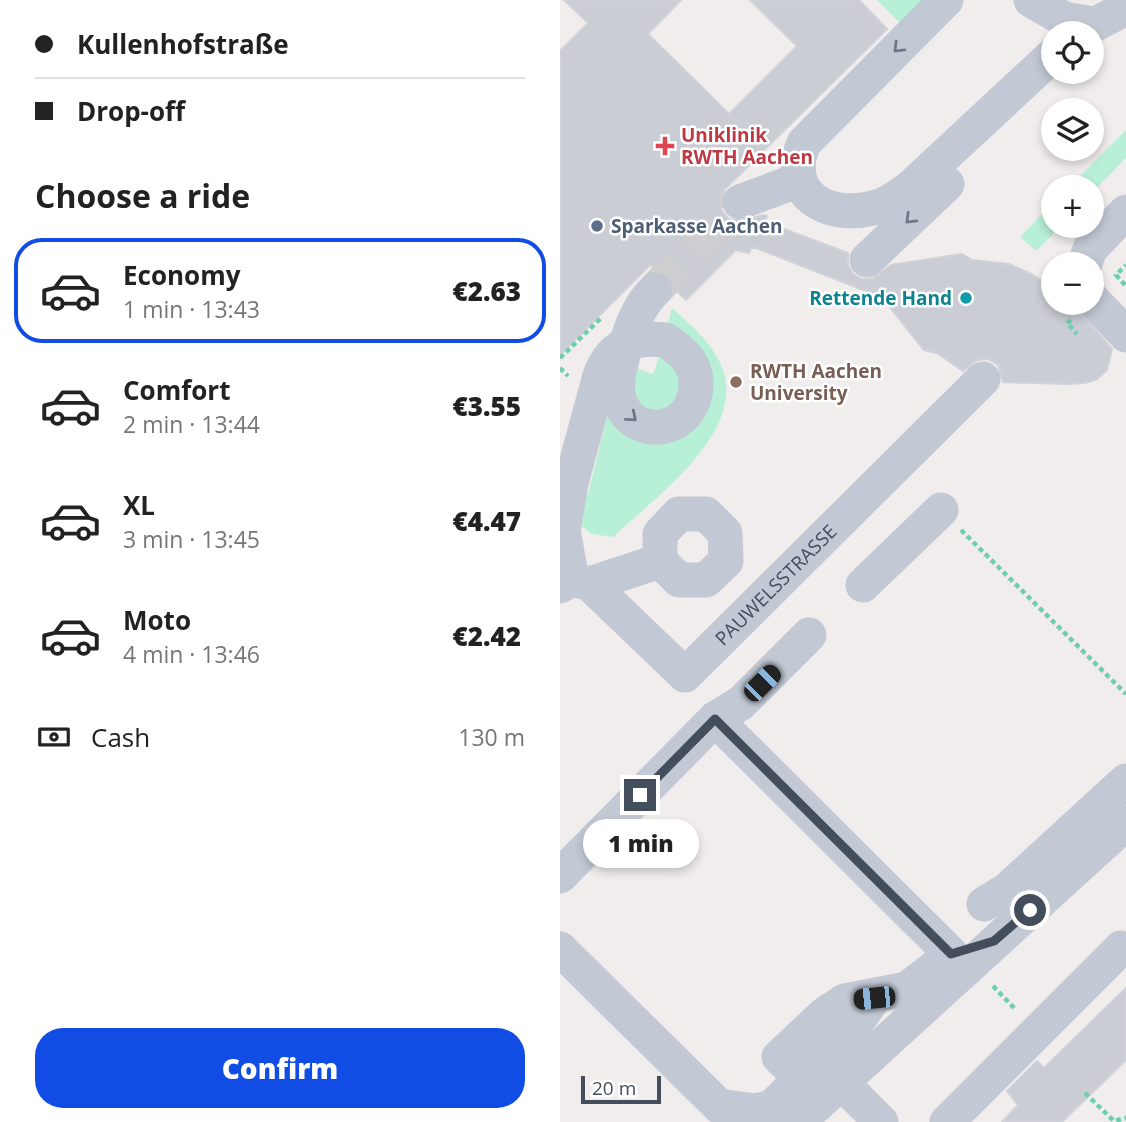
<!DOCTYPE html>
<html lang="en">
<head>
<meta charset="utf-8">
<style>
	body { margin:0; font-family:"Open Sans",sans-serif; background:#f6f6f6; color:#222; height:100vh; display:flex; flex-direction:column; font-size:26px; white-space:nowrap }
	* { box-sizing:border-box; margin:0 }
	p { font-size:23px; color:#767676 }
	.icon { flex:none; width:38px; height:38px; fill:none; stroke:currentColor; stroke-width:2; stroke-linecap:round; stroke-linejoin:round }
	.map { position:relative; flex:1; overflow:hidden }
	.panel { display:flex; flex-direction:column; background:#fff; width:560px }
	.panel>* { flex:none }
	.hud { display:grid; align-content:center; height:154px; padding:0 35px; background:#fff }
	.controls { position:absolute; left:481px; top:21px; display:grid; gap:14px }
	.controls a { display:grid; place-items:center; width:63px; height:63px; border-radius:50%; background:#fff; box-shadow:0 4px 10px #0003; font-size:35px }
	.scale { position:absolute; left:21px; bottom:18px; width:80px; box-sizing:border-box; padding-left:7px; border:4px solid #444d5b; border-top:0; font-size:19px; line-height:24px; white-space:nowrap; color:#444d5b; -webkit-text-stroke:5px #fff; paint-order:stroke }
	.end { position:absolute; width:32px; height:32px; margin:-16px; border:9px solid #444d5b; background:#fff; box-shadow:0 0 0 4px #fff }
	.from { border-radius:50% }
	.bubble { position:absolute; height:49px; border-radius:24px; background:#fff; box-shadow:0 4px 10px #0003; font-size:23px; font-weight:800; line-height:49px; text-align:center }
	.car { position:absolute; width:21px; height:42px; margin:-21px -10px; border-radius:9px; box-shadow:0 0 5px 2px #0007; background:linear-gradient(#222 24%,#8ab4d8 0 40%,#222 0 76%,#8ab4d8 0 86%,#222 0) }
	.hud b { display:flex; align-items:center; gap:24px; height:66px; font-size:26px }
	.hud b+b { border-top:2px solid #e0e0e0 }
	.hud i { width:18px; height:18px; background:#222 }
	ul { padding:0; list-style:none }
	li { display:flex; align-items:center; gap:21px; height:105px; margin:0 14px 10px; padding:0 21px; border:4px solid transparent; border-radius:28px }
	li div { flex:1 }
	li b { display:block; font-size:26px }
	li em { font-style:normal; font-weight:800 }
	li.selected { border-color:#114de5 }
	li>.icon { width:63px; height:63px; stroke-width:1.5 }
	h2 { padding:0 35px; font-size:32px; line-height:84px }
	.pay { display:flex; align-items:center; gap:18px; height:77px; padding:0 35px; font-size:26px }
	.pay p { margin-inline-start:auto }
	.primary-button { display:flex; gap:14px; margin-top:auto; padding:14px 35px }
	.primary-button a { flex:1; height:80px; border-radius:28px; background:#114de5; color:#fff; font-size:28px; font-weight:800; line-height:80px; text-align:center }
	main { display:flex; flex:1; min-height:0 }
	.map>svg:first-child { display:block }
	.green { fill:#b7f0d6 }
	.building { fill:#cbcdd5; stroke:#d0d1d9; stroke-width:2 }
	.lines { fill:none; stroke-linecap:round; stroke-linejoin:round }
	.minor-tunnel { stroke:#cecdcf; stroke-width:35; stroke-dasharray:35 18; stroke-linecap:butt }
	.path { stroke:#6ecfae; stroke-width:4.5; stroke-dasharray:5 3.5; stroke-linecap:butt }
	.minor { stroke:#c2c9d5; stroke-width:35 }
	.minor-bridge { stroke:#c2c9d5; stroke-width:35 }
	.oneway { stroke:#707886 }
	.route { stroke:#444d5b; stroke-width:9 }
	.health-dot { fill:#e0444e; stroke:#fff; stroke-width:2.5 }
	.service-dot { fill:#5c6f8a; stroke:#fff; stroke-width:2.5 }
	.culture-dot { fill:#0f9aa8; stroke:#fff; stroke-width:2.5 }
	.education-dot { fill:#8d6e63; stroke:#fff; stroke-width:2.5 }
	.labels { text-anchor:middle; stroke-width:5; stroke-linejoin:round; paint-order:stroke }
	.health-label { font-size:19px; font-weight:bold; fill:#be3a42; stroke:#fff; text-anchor:start }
	.service-label { font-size:19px; font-weight:bold; fill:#4e5e75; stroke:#fff; text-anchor:start }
	.culture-label { font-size:19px; font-weight:bold; fill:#0d838f; stroke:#fff; text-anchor:end }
	.education-label { font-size:19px; font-weight:bold; fill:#785e54; stroke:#fff; text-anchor:start }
	.street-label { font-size:19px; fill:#444d5b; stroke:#fff }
</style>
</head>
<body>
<main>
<section class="panel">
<div class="hud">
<b><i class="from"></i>Kullenhofstraße</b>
<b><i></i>Drop-off</b>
</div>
<h2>Choose a ride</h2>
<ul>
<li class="selected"><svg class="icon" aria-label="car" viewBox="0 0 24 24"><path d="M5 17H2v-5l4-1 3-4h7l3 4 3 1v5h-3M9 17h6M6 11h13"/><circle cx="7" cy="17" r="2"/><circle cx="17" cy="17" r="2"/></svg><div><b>Economy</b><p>1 min · 13:43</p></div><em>€2.63</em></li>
<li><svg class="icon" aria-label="car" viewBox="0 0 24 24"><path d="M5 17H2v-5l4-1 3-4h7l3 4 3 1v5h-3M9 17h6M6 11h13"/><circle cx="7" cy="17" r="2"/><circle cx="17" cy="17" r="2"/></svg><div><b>Comfort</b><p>2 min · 13:44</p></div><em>€3.55</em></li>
<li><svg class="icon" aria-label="car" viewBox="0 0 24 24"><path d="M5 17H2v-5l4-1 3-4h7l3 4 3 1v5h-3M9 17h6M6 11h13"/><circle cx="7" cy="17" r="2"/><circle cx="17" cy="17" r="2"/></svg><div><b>XL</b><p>3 min · 13:45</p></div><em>€4.47</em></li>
<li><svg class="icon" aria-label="car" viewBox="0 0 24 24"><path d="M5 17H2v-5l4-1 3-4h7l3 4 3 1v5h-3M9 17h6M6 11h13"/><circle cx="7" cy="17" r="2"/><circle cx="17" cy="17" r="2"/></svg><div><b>Moto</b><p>4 min · 13:46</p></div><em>€2.42</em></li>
</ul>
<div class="pay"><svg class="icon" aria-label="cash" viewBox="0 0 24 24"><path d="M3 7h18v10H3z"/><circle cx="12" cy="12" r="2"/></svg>Cash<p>130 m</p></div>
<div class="primary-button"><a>Confirm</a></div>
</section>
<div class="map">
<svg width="566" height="1122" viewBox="0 0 566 1122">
	<rect width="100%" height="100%" fill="#f0edec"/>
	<!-- green -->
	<path class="green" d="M317,0h50l-27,23z
		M566,130v28l-34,35v-6h-23z
		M493,203l1,23h7l-25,25 -16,-14z
		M112,308c18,16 40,35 49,57 29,66 -67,133 -108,172l-21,-3 -19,-14 2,-13 13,-13 21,-85 95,1 -38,-79z
		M101,351l24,25 -16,39 -35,-6 -1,-42 20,7z"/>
	<!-- building -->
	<path class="building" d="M4,0h117l-33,34 81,80 68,-68 -47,-46h109l28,29 -162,160 -5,10 1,11 7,8 9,4 26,-7 4,1 -2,6 83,31v12l5,9 9,5h10l19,-14 71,-11 10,6 37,4 22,10 23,15v14l19,1 39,45 -5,21 -10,9 -12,4 -17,1 -65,-2 -5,-17 -10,-6 -11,1 -14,11 -26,-18 -13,-3 -36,-45 -17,-12 -115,-45h-5l-2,5 -13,-3 -50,50 -11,-11 -6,-13 -19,-11 -90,90v-304l28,-28z
		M566,988v72l-64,62h-60l16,-17 -11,-14 30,-30 7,7z"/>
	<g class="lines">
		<!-- minor-tunnel -->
		<path class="minor-tunnel" d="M95,290l85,-88"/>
		<!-- path -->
		<path class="path" d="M565,285l-9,-10 10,-10
			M511,320l-4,3 10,11
			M0,358l42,-41
			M0,368l8,8
			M401,530l165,164
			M433,986l23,24
			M525,1093l29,28 12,-3"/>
		<!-- minor -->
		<g class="minor">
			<path d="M386,0l-142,143c-22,50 22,77 69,65 15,-3 26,-12 38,-21l143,-133"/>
			<path d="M471,0l33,19 29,5"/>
			<path d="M519,33l47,-25"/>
			<path d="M180,202l59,-22"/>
			<path d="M307,260l80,-76"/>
			<path d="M525,264l5,-15 36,-37"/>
			<path d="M95,290c-20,19 -27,47 -34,73 -22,79 72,83 75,23 1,-22 -13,-35 -31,-46"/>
			<path d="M532,299l34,36"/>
			<path d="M12,579l-9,-48 8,-48 28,-104"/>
			<path d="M30,584l70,-23v-27l19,-20h27l19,19 1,28 -20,19h-27l-19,-19"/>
			<path d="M303,585l78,-75"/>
			<path id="s1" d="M0,586l12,-7 18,5 95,91 298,-296"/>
			<path d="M155,719l236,235"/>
			<path d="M0,876l155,-157 26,-16 68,-68"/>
			<path d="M424,904l23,-14 119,-109"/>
			<path d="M0,949l159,157 37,5 16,-4 80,-78 22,-31"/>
			<path d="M241,1079l-22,-22 46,-43 20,-13 62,-12 36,-28"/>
			<path d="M281,1082l40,40"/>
			<path d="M238,1122l328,-299"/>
			<path d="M387,1122l174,-174"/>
		</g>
		<!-- minor-bridge -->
		<path class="minor-bridge" d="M39,379c10,-33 34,-43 66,-39"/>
	</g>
	<!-- one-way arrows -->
	<defs><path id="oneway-chevron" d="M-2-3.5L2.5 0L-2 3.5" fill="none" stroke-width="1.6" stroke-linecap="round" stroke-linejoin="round" transform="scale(1.75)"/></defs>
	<g class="oneway">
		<use href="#oneway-chevron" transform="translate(338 48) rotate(135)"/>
		<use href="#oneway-chevron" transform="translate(350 219) rotate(136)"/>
		<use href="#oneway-chevron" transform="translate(72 417) rotate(40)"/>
	</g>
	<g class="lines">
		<!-- route -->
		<path class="route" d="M80,795l75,-76 236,235 43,-13 36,-31"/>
	</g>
	<!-- markers -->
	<path class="health-dot" d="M101.5 135.5h7v7h7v7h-7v7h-7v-7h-7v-7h7z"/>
	<circle class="service-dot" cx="37" cy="226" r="7"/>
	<circle class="culture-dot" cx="406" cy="298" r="7"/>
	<circle class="education-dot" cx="176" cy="382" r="7"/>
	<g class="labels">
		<!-- health labels -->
		<g class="health-label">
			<text x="121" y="142">Uniklinik<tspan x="121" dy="22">RWTH Aachen</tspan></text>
		</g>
		<!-- service labels -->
		<g class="service-label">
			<text x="51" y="233">Sparkasse Aachen</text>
		</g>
		<!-- culture labels -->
		<g class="culture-label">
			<text x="392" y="305">Rettende Hand</text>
		</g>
		<!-- education labels -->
		<g class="education-label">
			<text x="190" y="378">RWTH Aachen<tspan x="190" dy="22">University</tspan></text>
		</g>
		<!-- street labels -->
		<g class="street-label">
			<text dy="7" stroke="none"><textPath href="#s1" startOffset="292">PAUWELSSTRASSE</textPath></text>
		</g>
	</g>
</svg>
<div class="controls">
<a><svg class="icon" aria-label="locate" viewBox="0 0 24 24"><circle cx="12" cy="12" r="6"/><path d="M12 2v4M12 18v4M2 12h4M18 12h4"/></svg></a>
<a><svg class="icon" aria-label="layers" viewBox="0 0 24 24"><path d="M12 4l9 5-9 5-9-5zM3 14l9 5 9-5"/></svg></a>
<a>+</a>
<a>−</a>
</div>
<div class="scale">20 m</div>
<i class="end from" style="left:470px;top:910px"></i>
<i class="end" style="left:80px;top:795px"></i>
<div class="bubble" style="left:23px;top:819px;width:116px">1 min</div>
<i class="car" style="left:202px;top:683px;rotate:45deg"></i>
<i class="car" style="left:314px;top:998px;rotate:264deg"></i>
</div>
</main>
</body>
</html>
